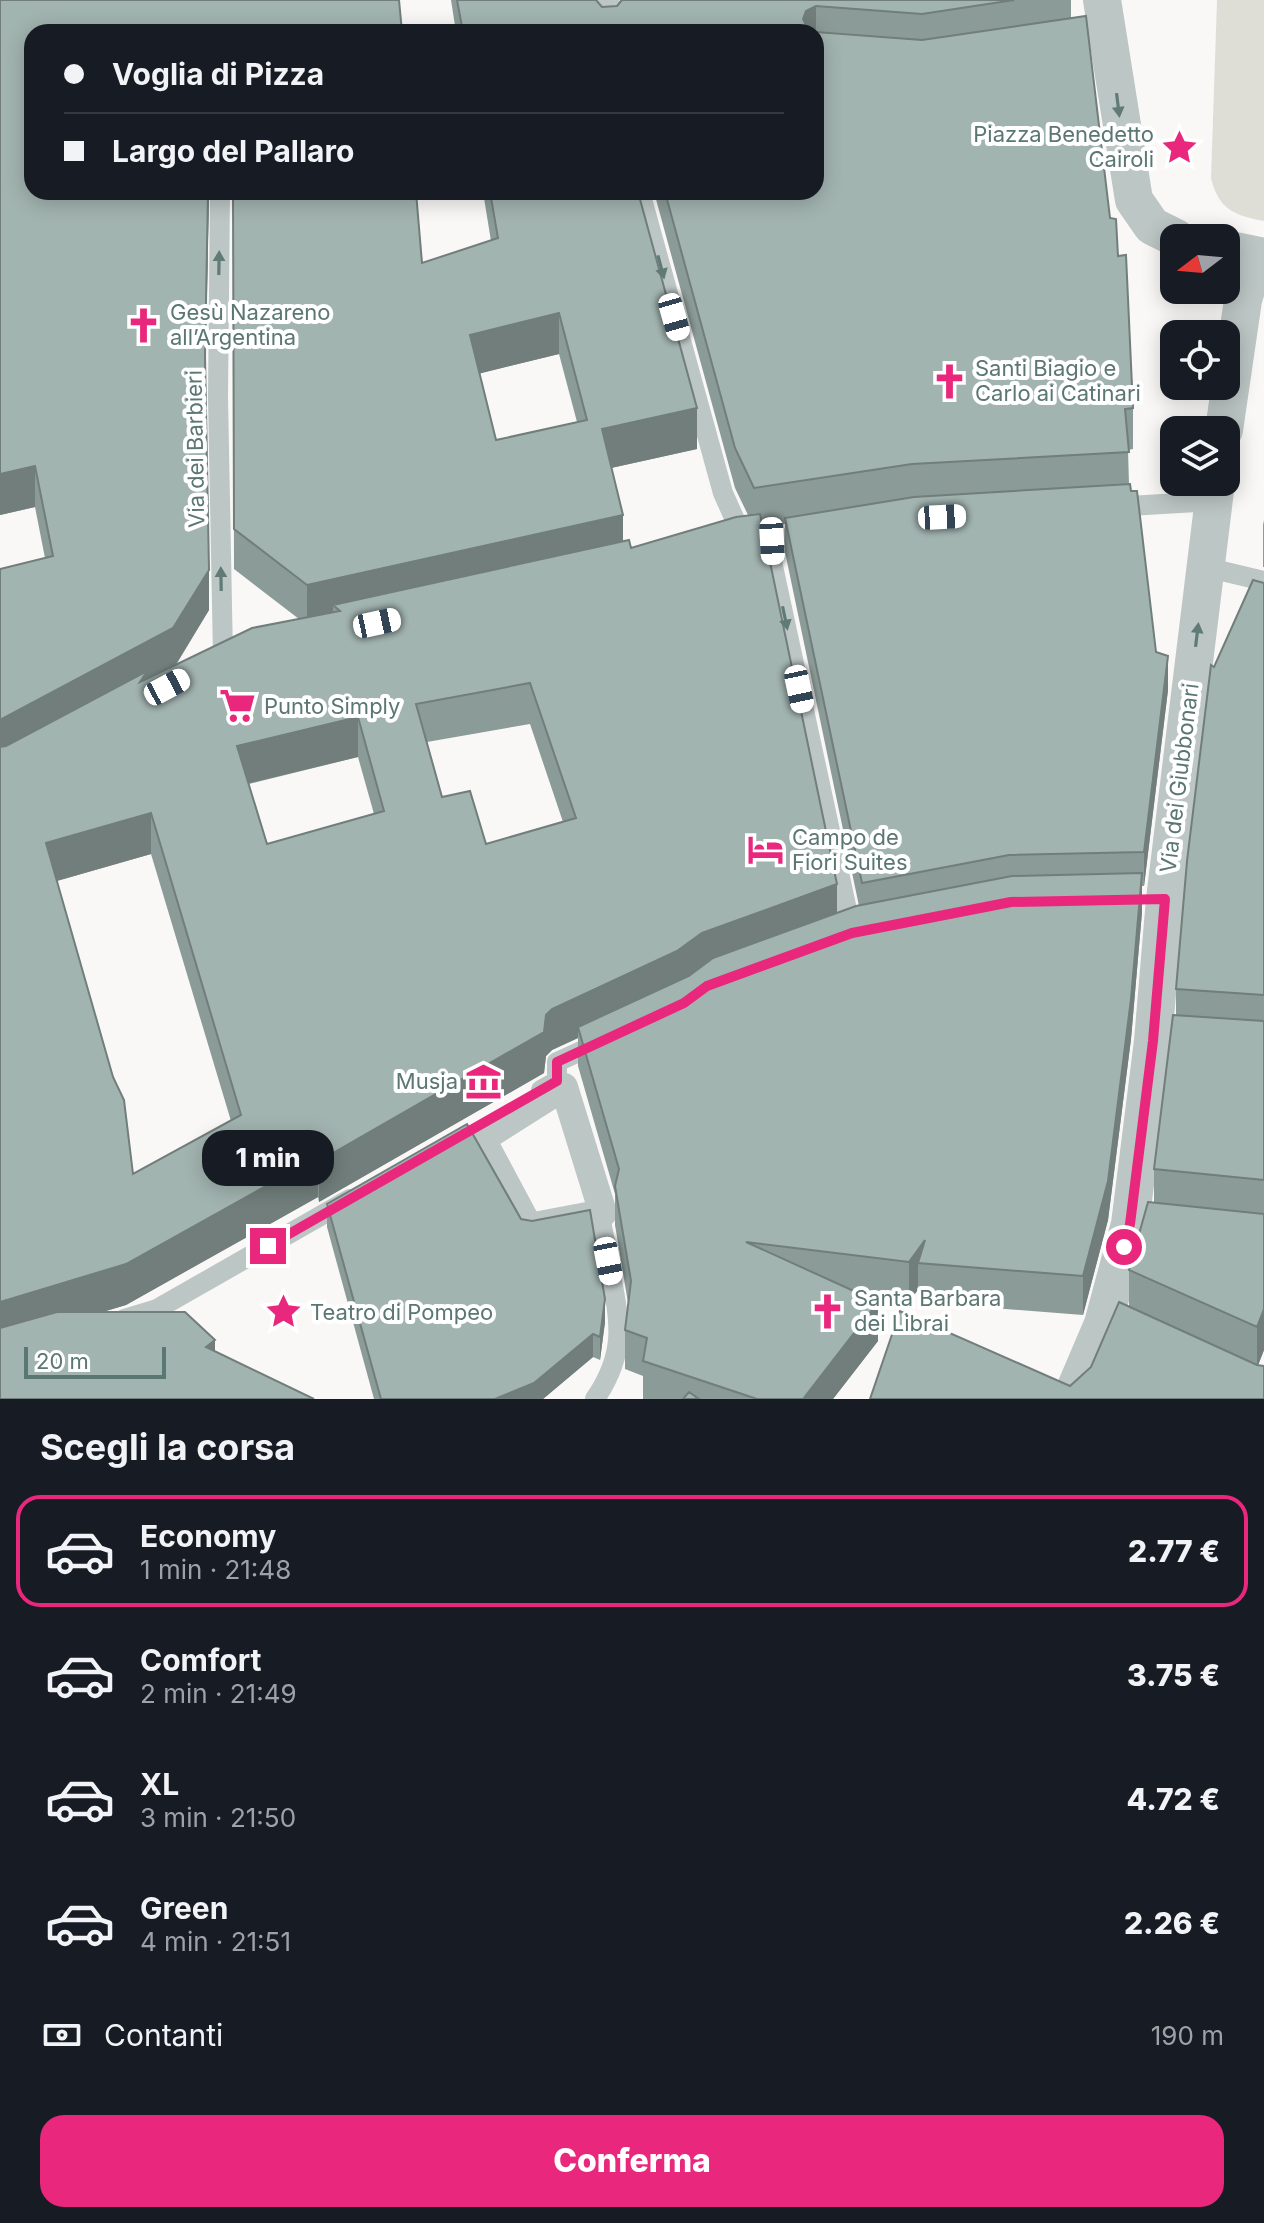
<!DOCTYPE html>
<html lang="it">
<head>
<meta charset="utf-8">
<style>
	body { margin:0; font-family:Inter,sans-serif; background:#242831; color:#f1f3f6; height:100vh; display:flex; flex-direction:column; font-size:30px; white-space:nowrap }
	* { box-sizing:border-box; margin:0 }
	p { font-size:26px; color:#9ea1a6 }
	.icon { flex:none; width:44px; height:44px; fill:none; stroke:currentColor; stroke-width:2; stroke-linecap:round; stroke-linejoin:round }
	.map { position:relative; height:1399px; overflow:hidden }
	.side { display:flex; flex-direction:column; background:#171b24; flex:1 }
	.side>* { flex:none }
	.guide { position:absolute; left:24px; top:24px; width:800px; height:176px; border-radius:24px; box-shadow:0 4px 20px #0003; display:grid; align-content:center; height:176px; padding:0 40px; background:#171b24 }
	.needle { width:52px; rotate:254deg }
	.fabs { position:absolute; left:1160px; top:224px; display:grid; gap:16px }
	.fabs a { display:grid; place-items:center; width:80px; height:80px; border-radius:16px; background:#171b24; box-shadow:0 4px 20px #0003; font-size:40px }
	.scale { position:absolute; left:24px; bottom:20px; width:142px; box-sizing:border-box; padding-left:8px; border:4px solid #5b7771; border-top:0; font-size:22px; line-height:28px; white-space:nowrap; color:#5b7771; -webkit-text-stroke:6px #fff; paint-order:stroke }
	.end { position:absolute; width:36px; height:36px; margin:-18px; border:10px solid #e9287d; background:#fff; box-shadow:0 0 0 4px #fff }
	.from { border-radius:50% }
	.bubble { position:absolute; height:56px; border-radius:24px; background:#171b24; box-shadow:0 4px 20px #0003; font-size:26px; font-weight:800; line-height:56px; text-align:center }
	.car { position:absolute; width:24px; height:48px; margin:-24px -12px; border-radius:10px; box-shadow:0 0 6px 2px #0007; background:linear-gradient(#fff 24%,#345 0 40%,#fff 0 76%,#345 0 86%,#fff 0) }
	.guide b { display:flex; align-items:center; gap:28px; height:76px; font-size:30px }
	.guide b+b { border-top:2px solid #363941 }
	.guide i { width:20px; height:20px; background:#f1f3f6 }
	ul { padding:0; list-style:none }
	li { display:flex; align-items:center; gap:24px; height:112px; margin:0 16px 12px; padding:0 24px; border:4px solid transparent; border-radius:24px }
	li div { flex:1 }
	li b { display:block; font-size:30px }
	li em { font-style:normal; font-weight:800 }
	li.on { border-color:#e9287d }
	li>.icon { width:72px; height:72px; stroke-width:1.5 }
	h2 { padding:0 40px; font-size:36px; line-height:96px }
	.pay { display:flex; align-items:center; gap:20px; height:88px; padding:0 40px; font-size:30px }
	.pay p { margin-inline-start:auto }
	.button { display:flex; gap:16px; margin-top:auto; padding:16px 40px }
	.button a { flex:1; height:92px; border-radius:24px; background:#e9287d; color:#fff; font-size:32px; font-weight:800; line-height:92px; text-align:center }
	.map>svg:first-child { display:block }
	.green { fill:#dfded6 }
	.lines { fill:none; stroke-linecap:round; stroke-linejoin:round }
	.service { stroke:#bcc6c4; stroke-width:20 }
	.pedestrian { stroke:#bcc6c4; stroke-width:28 }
	.minor { stroke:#bcc6c4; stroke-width:38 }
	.wall { fill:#8b9b97; fill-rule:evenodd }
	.shaded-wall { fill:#717e7b }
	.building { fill:#a2b4b0; stroke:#717e7b; stroke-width:2; fill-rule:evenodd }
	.oneway { fill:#607b75 }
	.route { stroke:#e9287d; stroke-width:10 }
	.labels { text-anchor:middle; stroke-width:8; stroke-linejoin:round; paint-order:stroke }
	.poi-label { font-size:22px; fill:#5b7771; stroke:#fff; text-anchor:start }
	.street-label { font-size:22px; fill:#5b7771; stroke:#fff }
</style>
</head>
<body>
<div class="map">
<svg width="1264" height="1399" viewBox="0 0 1264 1399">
	<rect width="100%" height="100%" fill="#faf8f7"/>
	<!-- green -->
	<path class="green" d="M1217,0h47v221c-29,-5 -46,-12 -53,-43z"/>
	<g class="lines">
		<!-- service -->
		<path class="service" d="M220,192l-2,205 5,260
			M640,192l83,301 21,47
			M1112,507l101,-6
			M772,541l1,25 79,367
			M738,544l72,-9
			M1205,567l59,14
			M541,1090l16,-9v-19l46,-21
			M124,1319l33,-10 193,-110
			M595,1399c32,-47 25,-77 15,-129 -4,-23 -7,-45 -14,-67"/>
		<!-- pedestrian -->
		<path class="pedestrian" d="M605,0l3,32
			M564,1087l39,126 -74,14 -47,-88z"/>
		<!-- minor -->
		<path class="minor" d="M1102,0l32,200 18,26 24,12
			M1226,249l38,8
			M1224,430l19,-130 5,-17 16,-23
			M1071,1399l32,-75 27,-100 23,-183 12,-142 51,-417"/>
	</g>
	<!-- wall -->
	<path class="wall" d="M0,0l32,192h177l-4,185 4,233 -33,55 123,-46 -65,-50 -1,-377 189,71 69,-22 -8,-49h155l59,257 -86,19 12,74 8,6 117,-33 -13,-27 -81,-296h162v-160h-360l-5,-32h145l6,7 15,-1 3,-6h451v18l47,238 15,152v41l-5,1 1,34 27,168 12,38 -24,196h-2v26l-11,127 -23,181 -25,95 -165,-13v-12l-9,11 -46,-6 15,46 -45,58h-190v-23l-18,-7v-39l3,-27 -13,-78v-31l-37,-128v-28l-26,12 -6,6 -2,17 -225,129 -1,-5 -192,108 -24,7 -102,87 45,-841 -10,-51 -35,8zM559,354l18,68 -81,18 -16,-67zM785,524v28l74,354 -22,7 -75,-386zM530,724l33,98 -77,22 -44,-47 -15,-55zM358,757l16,57 -107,30 -18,-60zM151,854l80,267 -98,53 -76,-293z
		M1264,520v47h-1v-42z
		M1264,583v767l-6,15 -188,21 21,-19 38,-60v-37l25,-67v-34l22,-154v-26l38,-322z
		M327,1204l194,15 84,103 -5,38 -7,-3 -50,42h-169l-47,-172z"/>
	<!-- shaded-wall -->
	<path class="shaded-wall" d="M816,6v41l-13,-15v-13l3,-8z
		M208,192h1l-4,205v-41z
		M559,313v41l-89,22v-41z
		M697,408v41l-95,21v-41z
		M35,466v41l-35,8v-41z
		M623,515v41l-290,49v15l-26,5v-40z
		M209,570v40l-36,59 -173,91v-40z
		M1168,656v34l-24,196v-34z
		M358,717v40l-121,29v-40z
		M151,813v41l-105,30v-41z
		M1142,873v39l-11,127 -23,181 -25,95v-39z
		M837,884v41l-259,102v11l-26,12 -6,6 -2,17 -225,129v-41l227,-146 6,-6 150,-76z
		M318,1157v40l-192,108 -126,38v-41z
		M925,1240l-7,23v27l-9,11v-39z
		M605,1299v23l-5,38v-23z
		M878,1302v39l-45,58h-30z
		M1264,1309v41l-7,18v-41z
		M593,1334v23l-50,42h-48z
		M215,1340v41l-9,-34z"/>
	<!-- building -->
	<path class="building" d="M0,0h399l3,32h-370v160h176l-3,164 4,214 -36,58 -173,92v-151l53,-13 -18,-90 -35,8z
		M457,0h139l6,7 15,-1 5,-6h392l-92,14 -106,-8 -10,5 -3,8 5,10 6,3h-351z
		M1086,16l24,202 6,1 2,37 8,-1 7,153 -8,1 4,43 -217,12 -158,24 -19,-40 -70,-256h151v-160l106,8z
		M233,192h183l6,71 76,-25 -8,-46h148l59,216 -95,21 21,86 -316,70 -73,-56zM559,313l28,107 -91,20 -26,-105z
		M1130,484l1,7h6l19,161 12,4 -24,196 -135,3 -147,28 -77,-365 129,-21z
		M760,514l77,370 -135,49 -25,18 -125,58 -6,6 -2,17 -225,129 -1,-4 -192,107 -126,38v-555l6,-1 141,-75 -7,11 112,-54 88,-17 -7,-6 296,-65 2,8 105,-31zM530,683l46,135 -90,26 -16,-53 -28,6 -26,-93zM358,717l26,94 -117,33 -30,-98zM151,813l90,302 -108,59 -9,-74 -11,-23 -67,-234z
		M1253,580l11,3v412l-88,-6 11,-128 24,-196 3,2z
		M1142,873l-11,126 -23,182 -25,95 -165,-13 7,-23 -16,22 -163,-20 132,60 -75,97h-46l-114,-38 4,-23 -22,-8 6,-49 -16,-95 4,-17 -41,-142 111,-51 24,-18 143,-52 156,-30z
		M1173,1015l91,6v159l-110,-11z
		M467,1124l54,95 11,2 58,-11 15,89 -5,38 -7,-3 -59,49 -39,16h-114l-54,-195z
		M1148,1202l116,12v95l-7,18 -128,-57z
		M1119,1302l138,63 7,1v33h-394l30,-88 170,75 21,-19z
		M57,1312h128l30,28 -9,7 108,52h-314v-71z
		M689,1392l10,7h-16z"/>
	<!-- one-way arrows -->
	<defs><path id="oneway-solid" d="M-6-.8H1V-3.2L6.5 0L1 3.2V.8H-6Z" transform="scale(2)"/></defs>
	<g class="oneway">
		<use href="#oneway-solid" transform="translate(1118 105) rotate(83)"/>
		<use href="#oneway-solid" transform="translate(219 263) rotate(-89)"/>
		<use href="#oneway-solid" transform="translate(661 267) rotate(75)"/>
		<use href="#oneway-solid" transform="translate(221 579) rotate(-91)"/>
		<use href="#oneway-solid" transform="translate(785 618) rotate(78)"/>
		<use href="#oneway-solid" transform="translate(1197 635) rotate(-83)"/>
	</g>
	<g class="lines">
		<!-- route -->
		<path class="route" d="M268,1246l289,-165v-19l127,-59 23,-17 145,-53 159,-31 154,-3 -12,142 -23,183 -6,23"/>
	</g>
	<!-- icons -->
	<defs>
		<symbol id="sight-bare" viewBox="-9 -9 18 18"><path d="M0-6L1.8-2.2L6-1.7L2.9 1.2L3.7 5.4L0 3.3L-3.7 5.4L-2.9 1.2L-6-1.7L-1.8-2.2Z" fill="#e9287d" stroke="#fff" stroke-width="2.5" paint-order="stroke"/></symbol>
		<symbol id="church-bare" viewBox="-9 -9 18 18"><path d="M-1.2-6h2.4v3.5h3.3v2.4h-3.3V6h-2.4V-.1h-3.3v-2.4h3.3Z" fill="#e9287d" stroke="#fff" stroke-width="2.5" paint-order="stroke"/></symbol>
		<symbol id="supermarket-bare" viewBox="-9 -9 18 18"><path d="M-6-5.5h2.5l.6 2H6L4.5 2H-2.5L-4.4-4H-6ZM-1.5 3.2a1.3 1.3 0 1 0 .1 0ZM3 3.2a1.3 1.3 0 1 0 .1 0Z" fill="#e9287d" stroke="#fff" stroke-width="2.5" paint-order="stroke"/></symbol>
		<symbol id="hotel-bare" viewBox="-9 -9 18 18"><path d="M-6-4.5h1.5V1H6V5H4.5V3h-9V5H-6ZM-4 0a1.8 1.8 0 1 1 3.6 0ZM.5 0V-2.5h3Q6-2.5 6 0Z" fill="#e9287d" stroke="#fff" stroke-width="2.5" paint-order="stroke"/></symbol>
		<symbol id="museum-bare" viewBox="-9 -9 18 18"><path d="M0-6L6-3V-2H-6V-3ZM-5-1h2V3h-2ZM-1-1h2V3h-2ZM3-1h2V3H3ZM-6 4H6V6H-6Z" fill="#e9287d" stroke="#fff" stroke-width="2.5" paint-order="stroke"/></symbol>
	</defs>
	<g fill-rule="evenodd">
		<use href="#sight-bare" x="1154" y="122" width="51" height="51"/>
		<use href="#church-bare" x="118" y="300" width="51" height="51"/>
		<use href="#church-bare" x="924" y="356" width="51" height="51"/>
		<use href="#supermarket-bare" x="212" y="680" width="51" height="51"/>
		<use href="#hotel-bare" x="740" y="824" width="51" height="51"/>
		<use href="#museum-bare" x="458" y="1056" width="51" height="51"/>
		<use href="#church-bare" x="802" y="1286" width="51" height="51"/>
		<use href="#sight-bare" x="258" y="1286" width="51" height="51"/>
	</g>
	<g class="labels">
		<!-- poi labels -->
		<g class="poi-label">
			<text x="1154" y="142" text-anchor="end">Piazza Benedetto<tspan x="1154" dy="25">Cairoli</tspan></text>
			<text x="170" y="320">Gesù Nazareno<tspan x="170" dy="25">all’Argentina</tspan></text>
			<text x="975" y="376">Santi Biagio e<tspan x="975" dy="25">Carlo ai Catinari</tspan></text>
			<text x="264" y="714">Punto Simply</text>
			<text x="792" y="845">Campo de<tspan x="792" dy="25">Fiori Suites</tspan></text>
			<text x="458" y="1089" text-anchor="end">Musja</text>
			<text x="854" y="1306">Santa Barbara<tspan x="854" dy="25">dei Librai</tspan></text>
			<text x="310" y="1320">Teatro di Pompeo</text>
		</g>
		<!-- street labels -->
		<g class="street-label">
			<text transform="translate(195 449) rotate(-91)" y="8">Via dei Barbieri</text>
			<text transform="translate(1179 778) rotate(-83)" y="8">Via dei Giubbonari</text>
		</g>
	</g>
</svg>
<div class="fabs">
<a><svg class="needle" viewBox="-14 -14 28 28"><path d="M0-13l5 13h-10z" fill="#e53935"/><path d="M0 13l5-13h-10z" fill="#9ea1a6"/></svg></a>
<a><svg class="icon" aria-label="locate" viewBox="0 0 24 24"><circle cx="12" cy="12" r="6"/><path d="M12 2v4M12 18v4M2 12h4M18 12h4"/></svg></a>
<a><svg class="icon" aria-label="layers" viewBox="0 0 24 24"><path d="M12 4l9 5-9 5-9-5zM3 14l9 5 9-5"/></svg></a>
</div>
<div class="scale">20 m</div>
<i class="end from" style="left:1124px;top:1247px"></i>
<i class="end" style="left:268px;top:1246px"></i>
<div class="bubble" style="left:202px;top:1130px;width:132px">1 min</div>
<i class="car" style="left:674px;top:317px;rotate:164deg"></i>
<i class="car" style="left:942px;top:517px;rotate:87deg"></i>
<i class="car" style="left:772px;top:541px;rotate:177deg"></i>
<i class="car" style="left:377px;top:623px;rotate:78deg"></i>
<i class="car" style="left:167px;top:687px;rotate:62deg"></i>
<i class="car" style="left:799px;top:689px;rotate:168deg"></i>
<i class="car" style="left:608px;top:1261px;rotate:169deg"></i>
<div class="guide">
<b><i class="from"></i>Voglia di Pizza</b>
<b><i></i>Largo del Pallaro</b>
</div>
</div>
<section class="side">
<h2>Scegli la corsa</h2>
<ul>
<li class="on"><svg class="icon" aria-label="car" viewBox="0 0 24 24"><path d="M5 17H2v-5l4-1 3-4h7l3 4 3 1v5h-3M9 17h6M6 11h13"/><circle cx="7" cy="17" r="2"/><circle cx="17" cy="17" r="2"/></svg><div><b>Economy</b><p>1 min · 21:48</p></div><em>2.77 €</em></li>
<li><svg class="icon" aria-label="car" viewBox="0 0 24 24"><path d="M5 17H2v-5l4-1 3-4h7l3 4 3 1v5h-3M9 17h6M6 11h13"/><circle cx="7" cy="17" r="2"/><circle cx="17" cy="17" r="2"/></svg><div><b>Comfort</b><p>2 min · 21:49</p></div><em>3.75 €</em></li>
<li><svg class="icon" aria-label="car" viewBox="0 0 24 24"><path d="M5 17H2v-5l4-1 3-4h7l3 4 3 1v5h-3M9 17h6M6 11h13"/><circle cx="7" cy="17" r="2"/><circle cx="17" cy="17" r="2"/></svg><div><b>XL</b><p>3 min · 21:50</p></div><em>4.72 €</em></li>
<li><svg class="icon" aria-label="car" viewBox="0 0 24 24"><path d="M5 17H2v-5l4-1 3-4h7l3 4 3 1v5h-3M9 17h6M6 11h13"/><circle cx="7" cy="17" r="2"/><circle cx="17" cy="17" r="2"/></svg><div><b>Green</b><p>4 min · 21:51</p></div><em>2.26 €</em></li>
</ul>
<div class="pay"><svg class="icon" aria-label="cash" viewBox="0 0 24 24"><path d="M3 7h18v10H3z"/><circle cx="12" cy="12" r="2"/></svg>Contanti<p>190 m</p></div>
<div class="button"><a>Conferma</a></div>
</section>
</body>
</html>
